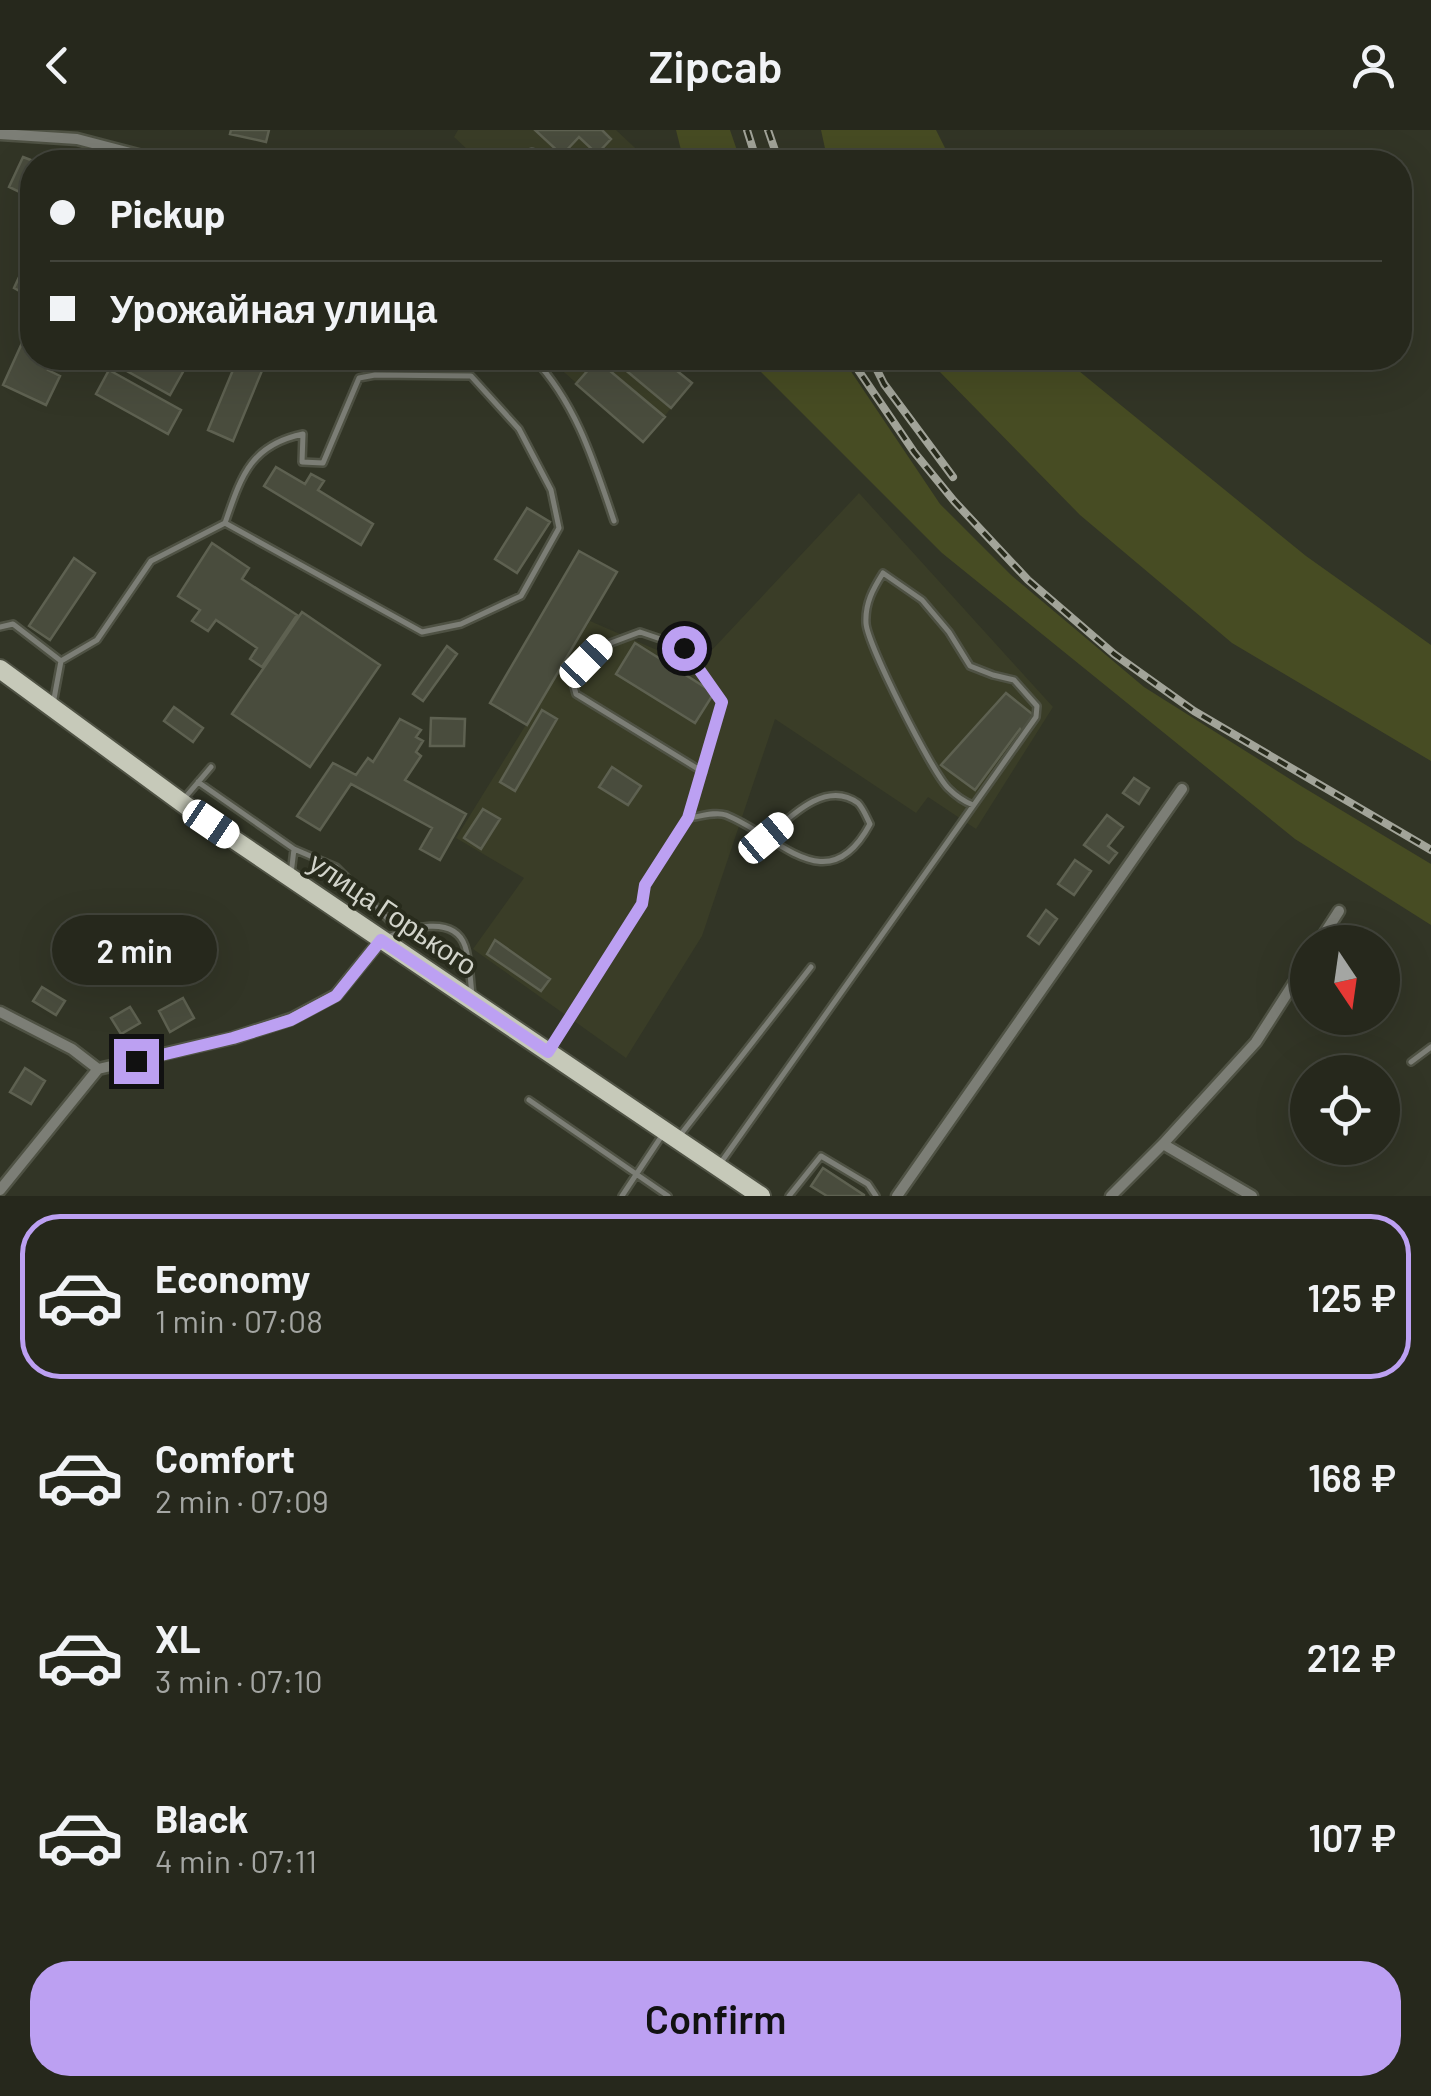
<!DOCTYPE html>
<html lang="en">
<head>
<meta charset="utf-8">
<style>
	body { margin:0; font-family:Barlow,sans-serif; background:#2e3025; color:#f1f3f6; height:100vh; display:flex; flex-direction:column; font-size:38px; white-space:nowrap }
	* { box-sizing:border-box; margin:0 }
	p { font-size:32px; color:#a4a6a3 }
	.icon { flex:none; width:55px; height:55px; fill:none; stroke:currentColor; stroke-width:2; stroke-linecap:round; stroke-linejoin:round }
	.map { position:relative; height:1066px; overflow:hidden }
	.drawer { display:flex; flex-direction:column; background:#26281c; flex:1 }
	.drawer>* { flex:none }
	.top-card { position:absolute; left:20px; top:20px; width:1392px; height:220px; border-radius:40px; box-shadow:0 10px 40px #0002,0 0 0 2px #42443b; display:grid; align-content:center; height:220px; padding:0 30px; background:#26281c }
	.needle { width:65px; rotate:167deg }
	.fabs { position:absolute; left:1290px; top:795px; display:grid; gap:20px }
	.fabs a { display:grid; place-items:center; width:110px; height:110px; border-radius:50%; background:#26281c; box-shadow:0 10px 40px #0002,0 0 0 2px #42443b; font-size:50px }
	.end { position:absolute; width:45px; height:45px; margin:-22px; border:12px solid #bca0f2; background:#111; box-shadow:0 0 0 5px #111 }
	.from { border-radius:50% }
	.bubble { position:absolute; height:70px; border-radius:35px; background:#26281c; box-shadow:0 10px 40px #0002,0 0 0 2px #42443b; font-size:32px; font-weight:600; line-height:70px; text-align:center }
	.car { position:absolute; width:30px; height:60px; margin:-30px -15px; border-radius:12px; box-shadow:0 0 8px 2px #0007; background:linear-gradient(#fff 24%,#345 0 40%,#fff 0 76%,#345 0 86%,#fff 0) }
	.top-card b { display:flex; align-items:center; gap:35px; height:95px; font-size:38px }
	.top-card b+b { border-top:2px solid #42443b }
	.top-card i { width:25px; height:25px; background:#f1f3f6 }
	ul { padding:18px 0 0; list-style:none }
	li { display:flex; align-items:center; gap:30px; height:165px; margin:0 20px 15px; padding:0 10px; border:5px solid transparent; border-radius:40px }
	li div { flex:1 }
	li b { display:block; font-size:38px }
	li em { font-style:normal; font-weight:600 }
	li.active { border-color:#bca0f2 }
	li>.icon { width:90px; height:90px; stroke-width:1.5 }
	.cta { display:flex; gap:20px; margin-top:auto; padding:20px 30px }
	.cta a { flex:1; height:115px; border-radius:40px; background:#bca0f2; color:#111; font-size:40px; font-weight:600; line-height:115px; text-align:center }
	header { display:flex; justify-content:space-between; align-items:center; height:130px; padding:0 30px; background:#26281c; font-size:45px; font-weight:600 }
	.map>svg:first-child { display:block }
	.built { fill:#3a3d27 }
	.green { fill:#474c23 }
	.building { fill:#494c3d; stroke:#5e6151; stroke-width:2.5 }
	.lines { fill:none; stroke-linecap:round; stroke-linejoin:round }
	.lane-casing { stroke:#4f5244; stroke-width:10 }
	.street-casing { stroke:#4f5244; stroke-width:15 }
	.primary-casing { stroke:#4f5244; stroke-width:22 }
	.lane { stroke:#7c7e76; stroke-width:5 }
	.street { stroke:#7c7e76; stroke-width:10 }
	.primary { stroke:#c6c9b9; stroke-width:18 }
	.rail-casing { stroke:#a2a499; stroke-width:8 }
	.rail { stroke:#282b1c; stroke-width:4; stroke-dasharray:11; stroke-linecap:butt }
	.route { stroke:#bca0f2; stroke-width:12 }
	.labels { text-anchor:middle; stroke-width:8; stroke-linejoin:round; paint-order:stroke }
	.street-label { font-size:28px; fill:#d2d4cb; stroke:#282b1c }
</style>
</head>
<body>
<header><svg class="icon" aria-label="back" viewBox="0 0 24 24"><path d="M15 5l-7 7 7 7"/></svg>Zipcab<svg class="icon" aria-label="person" viewBox="0 0 24 24"><circle cx="12" cy="8" r="4"/><path d="M4 21q1-7 8-7t8 7"/></svg></header>
<div class="map">
<svg width="1431" height="1066" viewBox="0 0 1431 1066">
	<rect width="100%" height="100%" fill="#323526"/>
	<!-- built -->
	<path class="built" d="M458,0h158l34,32h-185l5,-10 -16,-15z
		M548,228h113l31,25 -49,59z
		M859,363l194,214 -77,122 -48,-32 -12,16 -141,-94 -73,217 -76,122 -153,-109 51,-71 -68,-40 134,-217 106,46z"/>
	<!-- green -->
	<path class="green" d="M676,0h54l11,32h-57z
		M821,0h115l16,32h-124z
		M747,228h95l98,146 71,71 133,112 157,99 130,78v61l-136,-86 -353,-286z
		M930,228h133l243,198 125,89v116l-199,-118 -152,-128 -143,-146z"/>
	<!-- building -->
	<path class="building" d="M231,0h38l-3,12 -36,-8z
		M535,0h67l9,9 -14,15 -18,-17 -17,18z
		M23,27l13,5h-4v36l-23,-11z
		M32,119v49l-18,-10z
		M32,191v37h22l-6,12 12,6 -14,29 -43,-20z
		M111,228h50l23,12 -14,25 -61,-34z
		M238,228h21l7,3 -33,80 -25,-11z
		M611,228h50l31,25 -21,25z
		M597,230l68,57 -22,25 -67,-58z
		M109,240l72,40 -13,24 -72,-40z
		M276,337l29,17 6,-10 13,7 -6,9 55,34 -12,21 -97,-59z
		M527,378l23,14 -33,51 -22,-14z
		M212,413l37,25 -7,11 55,36 -35,52 -12,-8 7,-11 -41,-28 -8,11 -16,-10 8,-11 -22,-14z
		M579,421l38,21 -90,153 -37,-22z
		M74,428l21,15 -45,67 -21,-14z
		M302,482l78,53 -70,102 -78,-53z
		M635,513l79,50 -19,30 -79,-49z
		M447,516l10,8 -34,47 -10,-7z
		M1006,563l30,24 -12,17 -4,-5 -45,61 -34,-25z
		M174,577l29,21 -10,14 -29,-21z
		M542,580l15,9 -42,72 -15,-9z
		M431,588l34,1 -1,27h-34z
		M400,589l21,11 -5,7 7,4 -7,11 5,4 -16,24 61,34 -26,46 -20,-11 12,-21 -81,-44 -31,46 -23,-14 36,-53 23,12 12,-17 5,4z
		M612,637l29,19 -13,19 -29,-18z
		M1134,648l15,10 -10,16 -16,-11z
		M483,679l17,10 -19,30 -17,-11z
		M1107,685l16,12 -15,19 9,7 -8,10 -25,-18z
		M1075,730l16,11 -17,24 -16,-11z
		M1046,780l11,9 -18,25 -11,-8z
		M495,810l55,39 -9,12 -54,-37z
		M42,857l23,14 -9,14 -23,-14z
		M183,868l11,20 -24,14 -11,-21z
		M130,877l10,16 -19,11 -10,-16z
		M25,938l20,13 -14,23 -21,-12z
		M823,1038l41,27v1h-37l-16,-10z"/>
	<g class="lines">
		<defs>
			<path id="lane" d="M524,32l8,-10
				M533,228c43,45 61,104 81,163
				M0,497l13,-3 48,37 -8,43
				M61,531l36,-21 54,-79 74,-38c16,-46 25,-78 78,-89l-1,28 21,1 36,-85 16,-3 96,1 48,53 32,61 8,38 -38,68 -60,28 -39,8 -197,-109
				M198,652l96,67 -3,25
				M183,670l28,-33
				M688,688l34,-115 -38,-56 -44,-15 -40,15 -29,29 5,18 127,78
				M294,719l42,18 64,64
				M386,808c22,-10 68,-24 79,8 5,14 5,33 7,48
				M550,920l92,-146 3,-19 43,-67c11,-1 27,-7 38,-3 53,21 102,88 144,9 -3,-6 -7,-16 -12,-21 -33,-24 -69,15 -92,35
				M1411,932l20,-15
				M529,970l139,96
				M681,1004l130,-167
				M722,1031c104,-148 208,-296 314,-444l1,-11 -23,-26 -21,-5 -23,-9 -21,-34 -27,-32 -39,-27c-10,16 -18,30 -17,50 1,21 66,149 82,165 7,7 17,14 25,17
				M622,1066l41,-62
				M789,1066l32,-40 47,28 8,12"/>
			<path id="street" d="M0,4l77,5 88,23
				M1319,812l20,-31
				M0,882l72,37 26,20
				M1163,1014l89,52
				M0,1060l98,-121 135,-31 58,-19 45,-24 45,-55
				M897,1066l285,-407
				M1111,1066l52,-52 93,-102 52,-81"/>
			<path id="primary" d="M0,539l211,155 550,372"/>
		</defs>
		<!-- lane casing -->
		<use href="#lane" class="lane-casing"/>
		<!-- street casing -->
		<use href="#street" class="street-casing"/>
		<!-- primary casing -->
		<use href="#primary" class="primary-casing"/>
		<!-- lane -->
		<use href="#lane" class="lane"/>
		<!-- street -->
		<use href="#street" class="street"/>
		<!-- primary -->
		<use href="#primary" class="primary"/>
		<defs>
			<path id="rail" d="M747,0l10,32
				M768,0l11,32
				M850,228l64,94 40,49 74,79 86,74 80,57 237,139
				M871,228l13,26 69,93"/>
		</defs>
		<!-- rail casing -->
		<use href="#rail" class="rail-casing"/>
		<!-- rail -->
		<use href="#rail" class="rail"/>
	</g>
	<g class="lines">
		<!-- route -->
		<path class="route" d="M136,931l97,-23 58,-18 45,-24 45,-56 167,112 94,-148 3,-19 43,-67 34,-116 -38,-54"/>
	</g>
	<g class="labels">
		<!-- street labels -->
		<g class="street-label">
			<text transform="translate(393 784) rotate(34)" y="10">улица Горького</text>
		</g>
	</g>
</svg>
<div class="fabs">
<a><svg class="needle" viewBox="-14 -14 28 28"><path d="M0-13l5 13h-10z" fill="#e53935"/><path d="M0 13l5-13h-10z" fill="#a4a6a3"/></svg></a>
<a><svg class="icon" aria-label="locate" viewBox="0 0 24 24"><circle cx="12" cy="12" r="6"/><path d="M12 2v4M12 18v4M2 12h4M18 12h4"/></svg></a>
</div>
<i class="end from" style="left:684px;top:518px"></i>
<i class="end" style="left:136px;top:931px"></i>
<div class="bubble" style="left:52px;top:785px;width:165px">2 min</div>
<i class="car" style="left:586px;top:531px;rotate:44deg"></i>
<i class="car" style="left:211px;top:694px;rotate:124deg"></i>
<i class="car" style="left:766px;top:708px;rotate:50deg"></i>
<div class="top-card">
<b><i class="from"></i>Pickup</b>
<b><i></i>Урожайная улица</b>
</div>
</div>
<section class="drawer">
<ul>
<li class="active"><svg class="icon" aria-label="car" viewBox="0 0 24 24"><path d="M5 17H2v-5l4-1 3-4h7l3 4 3 1v5h-3M9 17h6M6 11h13"/><circle cx="7" cy="17" r="2"/><circle cx="17" cy="17" r="2"/></svg><div><b>Economy</b><p>1 min · 07:08</p></div><em>125 ₽</em></li>
<li><svg class="icon" aria-label="car" viewBox="0 0 24 24"><path d="M5 17H2v-5l4-1 3-4h7l3 4 3 1v5h-3M9 17h6M6 11h13"/><circle cx="7" cy="17" r="2"/><circle cx="17" cy="17" r="2"/></svg><div><b>Comfort</b><p>2 min · 07:09</p></div><em>168 ₽</em></li>
<li><svg class="icon" aria-label="car" viewBox="0 0 24 24"><path d="M5 17H2v-5l4-1 3-4h7l3 4 3 1v5h-3M9 17h6M6 11h13"/><circle cx="7" cy="17" r="2"/><circle cx="17" cy="17" r="2"/></svg><div><b>XL</b><p>3 min · 07:10</p></div><em>212 ₽</em></li>
<li><svg class="icon" aria-label="car" viewBox="0 0 24 24"><path d="M5 17H2v-5l4-1 3-4h7l3 4 3 1v5h-3M9 17h6M6 11h13"/><circle cx="7" cy="17" r="2"/><circle cx="17" cy="17" r="2"/></svg><div><b>Black</b><p>4 min · 07:11</p></div><em>107 ₽</em></li>
</ul>
<div class="cta"><a>Confirm</a></div>
</section>
</body>
</html>
